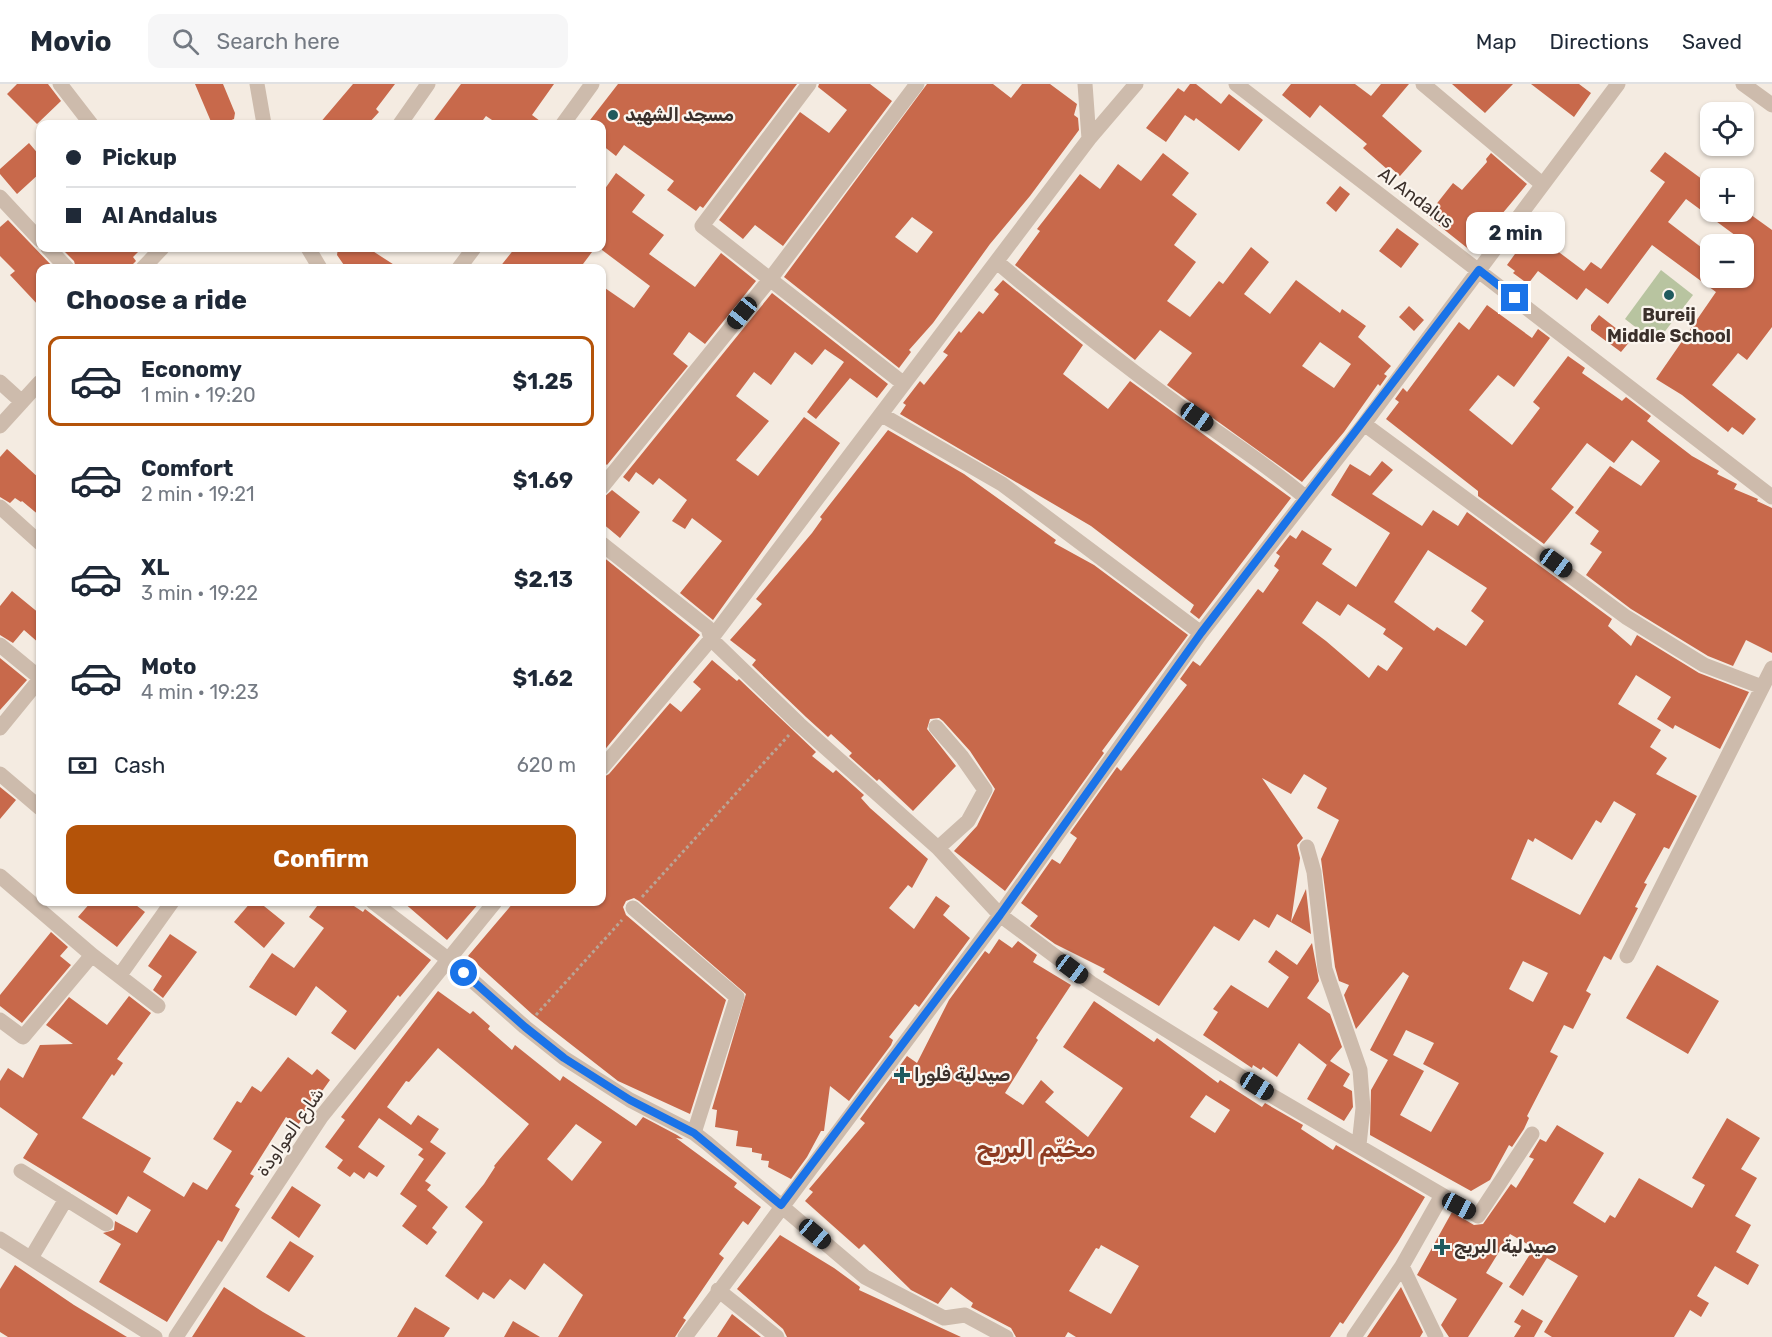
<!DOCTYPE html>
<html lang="en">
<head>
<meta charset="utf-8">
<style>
	body { margin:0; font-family:Rubik,Cairo,sans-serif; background:#f6f6f7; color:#1f2937; height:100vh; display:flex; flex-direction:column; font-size:22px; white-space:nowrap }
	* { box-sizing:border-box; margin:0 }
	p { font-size:20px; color:#747a83 }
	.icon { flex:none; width:33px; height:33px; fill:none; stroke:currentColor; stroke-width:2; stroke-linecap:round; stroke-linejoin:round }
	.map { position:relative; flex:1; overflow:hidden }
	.panel { position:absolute; left:36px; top:180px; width:570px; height:642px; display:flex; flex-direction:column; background:#fff; border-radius:12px; box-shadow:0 2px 4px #0004 }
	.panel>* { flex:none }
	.top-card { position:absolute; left:36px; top:36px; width:570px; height:132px; border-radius:12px; box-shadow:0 2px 4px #0004; display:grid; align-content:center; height:132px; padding:0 30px; background:#fff }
	.buttons { position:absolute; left:1700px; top:18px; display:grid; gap:12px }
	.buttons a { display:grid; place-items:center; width:54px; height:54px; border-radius:12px; background:#fff; box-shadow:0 2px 4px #0004; font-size:30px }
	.end { position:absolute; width:27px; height:27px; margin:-14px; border:8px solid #1a73e8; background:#fff; box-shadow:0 0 0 3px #fff }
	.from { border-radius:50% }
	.bubble { position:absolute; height:42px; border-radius:12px; background:#fff; box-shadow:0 2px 4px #0004; font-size:20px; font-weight:700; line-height:42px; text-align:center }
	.car { position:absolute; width:18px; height:36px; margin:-18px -9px; border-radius:8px; box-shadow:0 0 4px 2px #0007; background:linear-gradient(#222 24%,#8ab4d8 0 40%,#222 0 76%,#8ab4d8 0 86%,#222 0) }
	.top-card b { display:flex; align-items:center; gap:21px; height:57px; font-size:22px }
	.top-card b+b { border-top:2px solid #e0e1e3 }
	.top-card i { width:15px; height:15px; background:#1f2937 }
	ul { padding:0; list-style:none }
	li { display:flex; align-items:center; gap:18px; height:90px; margin:0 12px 9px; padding:0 18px; border:3px solid transparent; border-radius:12px }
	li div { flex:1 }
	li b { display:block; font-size:22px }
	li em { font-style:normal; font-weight:700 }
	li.current { border-color:#b45309 }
	li>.icon { width:54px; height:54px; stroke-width:1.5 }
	h2 { padding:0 30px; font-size:27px; line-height:72px }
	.pay { display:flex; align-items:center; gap:15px; height:66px; padding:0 30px; font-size:22px }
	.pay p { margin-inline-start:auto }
	.action { display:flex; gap:12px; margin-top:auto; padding:12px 30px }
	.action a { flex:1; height:69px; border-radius:12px; background:#b45309; color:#fff; font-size:24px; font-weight:700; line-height:69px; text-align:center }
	header { display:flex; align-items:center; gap:36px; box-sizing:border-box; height:84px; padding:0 30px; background:#fff; border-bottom:2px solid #e0e1e3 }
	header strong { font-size:28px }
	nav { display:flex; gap:33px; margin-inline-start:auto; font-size:21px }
	.search { width:420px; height:54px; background:#f6f6f7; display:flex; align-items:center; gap:15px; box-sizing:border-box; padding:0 21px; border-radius:12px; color:#747a83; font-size:22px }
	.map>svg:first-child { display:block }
	.green { fill:#b8c4a0 }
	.building { fill:#c8694b; fill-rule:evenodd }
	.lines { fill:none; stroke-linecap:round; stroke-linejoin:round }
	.path { stroke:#b9a596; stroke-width:3; stroke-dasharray:3 3; stroke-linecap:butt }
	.minor { stroke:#cdbbac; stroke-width:15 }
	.route { stroke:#1a73e8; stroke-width:8 }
	.poi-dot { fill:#1f5a5e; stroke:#fbf5ee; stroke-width:2 }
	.labels { text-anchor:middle; stroke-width:4.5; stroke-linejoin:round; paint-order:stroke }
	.poi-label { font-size:18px; font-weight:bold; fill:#3b302b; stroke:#fbf5ee; text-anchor:start }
	.street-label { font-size:18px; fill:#3b302b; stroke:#fbf5ee }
	.district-label { font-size:24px; font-weight:bold; fill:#8c3b22; stroke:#fbf5ee }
</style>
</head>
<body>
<header>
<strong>Movio</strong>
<div class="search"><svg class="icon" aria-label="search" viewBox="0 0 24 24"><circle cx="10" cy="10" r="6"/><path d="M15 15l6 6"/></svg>Search here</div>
<nav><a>Map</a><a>Directions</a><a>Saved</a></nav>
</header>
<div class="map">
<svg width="1772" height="1253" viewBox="0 0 1772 1253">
	<rect width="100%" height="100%" fill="#f4ebe1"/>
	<!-- green -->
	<path class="green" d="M1661,186l32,25 -37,48 -31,-24z"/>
	<!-- building -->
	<path class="building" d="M17,0h31l13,17 -24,23 -30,-30z
		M195,0h28l12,29 -1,6 -12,5h-10z
		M353,0h42l-19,25 3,3 -11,12h-49z
		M461,0h93l-22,31 12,9h-46l-12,-8 -6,8h-49z
		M618,0h179l-94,124 -3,-2 -4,5 -29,-21 7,-9 -50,-36 -8,11 -14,-11v-21h-15z
		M819,0h51l22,17 -109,145 -28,-21 -12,14 -24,-19 81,-108 29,21 18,-23 -29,-23z
		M927,0h66l18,14 11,-14h28l27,20 -3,11 4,3 1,12 -49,66 -40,48 -57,79 -24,27 2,2 -12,16 -115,-91zM912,133l21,15 -16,21 -22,-16z
		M1190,0h6l25,20 8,-10 34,26 -24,31 -43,-33 -2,3 -9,-6 -19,27 -20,-14 32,-40 6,4z
		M1291,0h64l16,12 10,-12h28l-27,32 40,35 -22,25 -10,-9 -2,3 -25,-22 4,-4 -47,-39 -10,13 -28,-23z
		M1452,0h61l-28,29z
		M1531,0h48l12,9 -17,24z
		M29,59l11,13v17l-23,21 -17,-20v-5z
		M1665,68l45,33v27h37l25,18v97l-25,33 -9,-7 -26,32 44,34 -13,16 -11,-8 -4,5 -46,-37 -26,-16 60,-87 -64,-47 -44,59 -22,-16 -9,12 -39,-29 -10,13 -15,-11 2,-2 -8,-6 13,-18 4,4 10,-8 11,8 7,-4 32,24 7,-9 10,7 64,-87 -15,-11zM1686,115l65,48 -8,11v20h-33v-24l-42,-32z
		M1163,69l26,20 -17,22 25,19 -23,31 22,17 -29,39 23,16 29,-36 4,3 28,-37 18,15 -25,32 26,20 26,-34 44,33 2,-4 24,17 -8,11 33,29 -7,8 3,2 -7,10 -2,-2 -34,48 -42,50 -135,-97 25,-32 -32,-23 -25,30 -120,-95 25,-34 -3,-2 43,-55 20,15 18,-25 23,17zM1320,258l31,22 -17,24 -32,-22z
		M1491,69l36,31 -56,67 -44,-35 26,-33 9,7 25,-28 -1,-3z
		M616,89l29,22 -13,17 32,23 -15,19 46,33 26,-34 35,28 -51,63 -16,-12 -16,22 15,12 -81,99 -5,-4v-175l32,22 16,-22 -48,-36v-57z
		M1340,102l10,8 -14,18 -10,-9z
		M8,136l46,48h-14v39l-30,-32 5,-4 -15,-15v-29z
		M1397,144l22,16 -18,24 -22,-17z
		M61,164h81l-9,9 3,4 -7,7h-53l-2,-7z
		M338,164h30l31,20h-53l-9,-13z
		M515,164h80l-15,20h-81z
		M1003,196l80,65 -20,29 45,35 22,-28 161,117 -92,121 -9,-7 4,-7 -103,-79 -191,-112 6,-9 -3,-2 17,-22 4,4 24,-30 -5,-3 16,-21 2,2 18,-22 4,3 16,-20 -5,-4z
		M772,209l116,91 -11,14 -27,-20 -34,41 -9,-7 37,-50 -19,-13 -13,16 -17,-13 -24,33 -17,-13 -18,24 33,25 -33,39 22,16 46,-59 36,26 -127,177 -33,-27 42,-52 -30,-23 -7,11 -13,-8 15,-21 -28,-22 -6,7 -17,-13 -7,10 -6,-5z
		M1487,221l45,33 6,-9 12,9 -36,49 -16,-12 -29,35 43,35 28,-37 -7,-6 35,-46 17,12 -3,5 40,28 4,-4 25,19 -4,5 15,12 30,23 27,15 -2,3 20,10 -3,5 24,10 -1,2 15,7v145l-26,-13 -13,26 -25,-10 -77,-47 -45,-34 16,-23 -12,-8 9,-13 -24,-18 35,-47 31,20 19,-25 -28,-21 -18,23 -27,-20 -36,46 23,18 -30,37 -66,-48v-5l-92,-72 13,-17 -4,-3 8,-11 4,4 52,-70 10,8z
		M1409,222l15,14 -10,11 -15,-14z
		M1599,231l32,25 -10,12 -30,-22v-5z
		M888,346l76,44 92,66 -2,3 40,22 94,70 -86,116 2,2 -99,138 -51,-40 23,-25 18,-37 -25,-38 -27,-30 -4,-3 -9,1 -3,10 29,37 -43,45 -34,-32 -2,2 -28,-25 3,-3 -21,-19 -3,3 -22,-20 -54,-52 4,-5 -26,-20 32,-36 -6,-5 56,-66 10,-14 -2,-2z
		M7,365l33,30v37l-18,-15 -1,1 -6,-4 -5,5 -10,-6v-40z
		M1382,377l11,9 -21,24 50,32 11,-16 25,16 9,-14 145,107 -4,7 23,20 6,-11 62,38 50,19 -29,57 -45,-24 -2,4 -16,-10 14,-22 -35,-22 -18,29 43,26 -11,17 17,11 -11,16 41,22 -28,53 -5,-2 -20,36 3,1 -12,23 3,1 -27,52 -7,-4 -18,35 5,3 -18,35 -9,-4 -14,27 8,4 -31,60 2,2 -5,11 -12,18 -3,-2 -19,35 -19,11 -101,-56 1,-45 17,-30 -18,-10 39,-74 -6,-4 -47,57 -12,-34 5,-10 -10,-4 -4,-14 -14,-108 18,-39 -22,-12 10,-20 -23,-14 -13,20 -29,-16 41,60 -6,7 3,13 -9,64 15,-33 5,45 -34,-20 -8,14 -15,-9 -15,22 -25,-15 -55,80 -56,-34 2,-3 -50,-25 -25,-18 8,-10 -17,-13 31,-44 8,5 17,-26 -7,-5 47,-66 4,4 66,-86 -7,-6 13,-18 7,5 58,-77 5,4 16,-23 -5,-4 6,-10 -4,-3 14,-18 6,4 6,-9 30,19 -10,15 34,23 34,-54 -59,-38 19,-31 20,12zM1428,466l59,38 -16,23 13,10 -18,25 -29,-19 -3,4 -40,-29zM1317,517l23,15 8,-12 38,25 -3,5 20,14 -16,23 -9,-6 -9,13 -43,-37 -24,-18zM1614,717l22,13 -56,101 -69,-36 17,-40 5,3 2,-4 37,22 24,-40 5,3zM1523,877l25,12 -15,29 -24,-13zM1406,946l28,13 -11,21 36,19 -28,49 -31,-17 24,-44 -31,-16z
		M612,406l28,22 -20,26 -18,-15v-24z
		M602,472l98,79 -98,118z
		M12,507l28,23v30l-16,-14 -11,13 -13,-8v-29z
		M0,574l27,22 -27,30z
		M712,576l25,21 2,-2 77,73 -4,4 21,17 3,-3 28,25 -3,3 9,10 58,51 -16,29 -4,-3 -19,23 25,21 22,-33 14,10 -7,9 27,23 -51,69 -4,-3 -26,33 4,3 -2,5 -42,56 -19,-15 -6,45h-3l-14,26 -16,22 -23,-12 1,-6 -8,-1 1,-6 -10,-2v-4l-16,-2 2,-15 -23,-4 2,-17 -5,-1 34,-115 -107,-93 -5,-3 -8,3 -3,6 3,8 100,85 -36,114 -72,-33 -86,-67 -64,-58 46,-54h88v-124l7,-4 61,-71 11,9 20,-23 -8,-7z
		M0,703l16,13 -16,19z
		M91,818h41l13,10 -28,35 -39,-30z
		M251,818h8l26,21 -21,25 -30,-26z
		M320,818h28l15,10 2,-3 66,51 -31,37 -2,-2 -43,55 -24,-17 16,-22 -31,-25 -20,30 -47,-29 23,-34 22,15 30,-40 -15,-11z
		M403,818h77l-33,38z
		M51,848l17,15 -8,9 11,9 -49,58 -22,-17v-11z
		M170,850l27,18 -34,46 -10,-8 9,-14 -14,-10z
		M999,855l13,9 6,-7 19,14 -4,7 38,23 -35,53 2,2 -33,53 18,12 18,-25 13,12 -9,10 43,35 35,-49 -60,-41 31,-46 60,41 3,-4 61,45 2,-3 42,27 3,-4 38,22 -2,4 32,21 3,-5 89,52 -27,45 -55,82 -3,-2 -10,15h-254l-8,-5 -3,5h-49l-5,-9 -40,-21 2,-4 -22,-16 -13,17 -27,-14 -47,-46 -5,5 -54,-48 8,-9 -4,-3 56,-66 -5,-4 47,-63 10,7 32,-63 36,-49 4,3zM1206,1011l24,15 -15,23 -25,-16zM1101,1161l38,21 -28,48 -42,-23 27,-43 3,1z
		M1312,859l7,38 -12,17 23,16 12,33 -12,14 20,13 -7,12 9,5 1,16 -9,14 -37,-22 21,-36 -1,2 -28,-22 -22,34 -14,-10 -2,3 -8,-5 -1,3 -49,-33 15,-23 -5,-3 18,-24 37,23 21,-31 -21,-15 8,-12 21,15z
		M1657,881l62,36 -31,53 -62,-36z
		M438,907l32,23 3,-3 17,15 -2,3 24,21 3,-5 45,36 3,-5 73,50 7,-9 34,18 6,4 -7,-1 61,45 -3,4 27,20 -13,18 -5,-4 -24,33 5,4 -41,60 3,2 -11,17h-117l25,-42 -39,-32 -19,27 -15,-11 -16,20 -11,-7 -5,8 -33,-24 38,-54 -18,-15 19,-23 11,-17 -1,-1 35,-42 -91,-76 -29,34 -3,-1 -19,26 24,18 7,-10 21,14 -9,13 16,11 -21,28 6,4 -4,5 21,17 -16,21 5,4 -10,13 -25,-19 15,-20 -17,-12 24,-35 -6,-4 5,-6 -44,-31 -21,29 27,19 -8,11 -8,-5 -5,7 -10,-7 -4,5 -13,-9 6,-8 -18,-13 20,-27 -4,-3zM576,1040l26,18 -30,39 -25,-22z
		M129,912l22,17 -34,46 6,4 -9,13 -2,-2 -30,44 69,40 -8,14 41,25 9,-15 14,8 25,-39 -19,-12 24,-38 4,2 11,-17 9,6 27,-35 24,18 5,-6 13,11 -32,45 -12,-8 -36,57 4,2 -19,30 5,3 -18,33 -4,-2 -51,82 -68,-40 22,-38 -18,-11 11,-3 1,-9 22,12 14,-23 -23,-14 -11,19 -94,-57 15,-24 -38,-27v-26l8,-13 15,10 17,-33 33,-1 -27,-19 23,-28 38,28z
		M1727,1034l33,20 -19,31 16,9 -22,38 16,9 -15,27 23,13 -11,20 -33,-19 -18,30 12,7 -8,14 -11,-7 -16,27h-122l-8,-5 34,-56 -31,-18 -24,38 -14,-9 25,-39 -24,-14 -24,39 17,10 -35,54h-19l-8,-12 16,-26 -40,-24 35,-63 22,13 9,-1 28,-40 5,4 18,-29 -5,-2 11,-18 6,3 11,-17 47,28 -31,50 32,20 5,-8 5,3 24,-40 53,30 13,-23 -13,-7z
		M292,1102l29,19 -22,33 -28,-20z
		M780,1151l54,33 26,19 -1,3 102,47h-174l-4,-8 -46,-40z
		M290,1157l24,15 -25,36 -23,-15z
		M15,1181l59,40 53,32h-119l-8,-5v-43z
		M224,1203l39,25 43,25h-114z
		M1401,1203l22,45 -3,5h-53z
		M415,1223l35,21 -6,9h-47z
		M1522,1225l21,12 -9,16h-20l7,-11 -7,-4z
		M732,1230l29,23h-44z
		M513,1237l27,16h-36z"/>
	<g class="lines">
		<!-- path -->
		<path class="path" d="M642,813l147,-162
			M536,931l86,-95"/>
		<!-- minor -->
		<path class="minor" d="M60,0l31,40
			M257,0l7,40
			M809,0l-107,142 202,158
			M1085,0l4,55
			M1236,0l536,413
			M1423,0l119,100
			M1743,0l29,21
			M400,40l28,-40
			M563,40l29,-40
			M0,113l40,43
			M48,164l19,20
			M308,164l12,20
			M997,178c59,50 120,98 183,144 42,30 85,57 125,91
			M143,184l19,-20
			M459,184l15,-20
			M0,298l22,20
			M882,331l120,69 199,149
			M1364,340l262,193 78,48 58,22
			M0,342l40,-44
			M602,403l169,-209 146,-194
			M0,423l40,36
			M602,460l106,84 3,11 88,85 139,124 62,67 91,68 183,114 204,119 54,-82
			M0,561l40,33
			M936,643l26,30 23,33 -17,31 -30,27
			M0,644l40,-49
			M602,684l109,-129 378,-500 47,-55
			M0,690l40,34
			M1307,763l7,25 11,97 35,101 3,38 -4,37
			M0,792l92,79 66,51
			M373,818l76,58 76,67 39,31 66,42 64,33 13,10 158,134 79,41 21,-3 41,22
			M633,824l104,89 -43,136
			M1627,872l145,-288
			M120,891l52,-73
			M0,936l23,17 69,-82
			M21,1087l85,53
			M0,1155l155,98
			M31,1174l35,-59
			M1402,1182l34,71
			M718,1206l59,47
			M176,1253l145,-220 174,-215
			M685,1253l315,-422 201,-282 163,-209 254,-340
			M1354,1253l48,-71 39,-69"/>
	</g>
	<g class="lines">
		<!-- route -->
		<path class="route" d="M464,889l61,54 39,31 66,42 64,33 87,72 219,-290 201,-282 278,-363 36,28"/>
	</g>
	<!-- markers -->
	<g class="poi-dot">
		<circle cx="613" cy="31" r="6"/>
		<circle cx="1669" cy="211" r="6"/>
		<path d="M899 982h6v6h6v6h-6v6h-6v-6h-6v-6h6z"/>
		<path d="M1439 1154h6v6h6v6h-6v6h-6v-6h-6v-6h6z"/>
	</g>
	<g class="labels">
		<!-- poi labels -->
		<g class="poi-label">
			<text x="625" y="37">مسجد الشهيد</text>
			<text x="1669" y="237" text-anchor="middle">Bureij<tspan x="1669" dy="21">Middle School</tspan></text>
			<text x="914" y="997">صيدلية فلورا</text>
			<text x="1454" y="1169">صيدلية البريج</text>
		</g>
		<!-- street labels -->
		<g class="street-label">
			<text transform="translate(1416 114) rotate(37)" y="6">Al Andalus</text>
			<text transform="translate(290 1048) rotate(-55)" y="6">شارع العواودة</text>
		</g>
		<!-- district labels -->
		<g class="district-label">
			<text x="1036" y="1073">مخيّم البريج</text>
		</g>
	</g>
</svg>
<div class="buttons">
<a><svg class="icon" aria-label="locate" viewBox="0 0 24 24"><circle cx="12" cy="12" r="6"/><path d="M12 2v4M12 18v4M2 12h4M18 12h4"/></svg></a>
<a>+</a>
<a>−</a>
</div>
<i class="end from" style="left:464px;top:889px"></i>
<i class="end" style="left:1515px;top:214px"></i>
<div class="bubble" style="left:1466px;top:128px;width:99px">2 min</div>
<i class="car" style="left:742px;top:229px;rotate:219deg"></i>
<i class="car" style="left:1197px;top:333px;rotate:125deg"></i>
<i class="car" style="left:1556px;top:479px;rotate:126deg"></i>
<i class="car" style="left:1072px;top:885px;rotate:127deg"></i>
<i class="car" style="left:1257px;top:1002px;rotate:122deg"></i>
<i class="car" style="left:1459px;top:1122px;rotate:118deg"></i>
<i class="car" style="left:815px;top:1150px;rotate:130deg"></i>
<div class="top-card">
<b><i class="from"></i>Pickup</b>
<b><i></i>Al Andalus</b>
</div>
<section class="panel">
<h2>Choose a ride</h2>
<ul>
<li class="current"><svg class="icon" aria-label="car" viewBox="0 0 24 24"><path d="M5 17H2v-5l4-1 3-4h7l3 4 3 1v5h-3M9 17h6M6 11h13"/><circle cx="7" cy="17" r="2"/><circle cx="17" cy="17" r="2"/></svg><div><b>Economy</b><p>1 min · 19:20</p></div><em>$1.25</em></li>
<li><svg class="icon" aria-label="car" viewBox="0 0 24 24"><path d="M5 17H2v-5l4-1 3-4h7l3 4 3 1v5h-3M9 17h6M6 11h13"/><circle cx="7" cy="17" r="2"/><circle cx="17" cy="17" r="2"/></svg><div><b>Comfort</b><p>2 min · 19:21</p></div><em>$1.69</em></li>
<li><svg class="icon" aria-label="car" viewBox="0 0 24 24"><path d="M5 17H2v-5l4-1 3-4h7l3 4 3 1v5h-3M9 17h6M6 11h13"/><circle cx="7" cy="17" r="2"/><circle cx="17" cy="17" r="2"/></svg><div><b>XL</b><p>3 min · 19:22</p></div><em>$2.13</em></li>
<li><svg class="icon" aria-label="car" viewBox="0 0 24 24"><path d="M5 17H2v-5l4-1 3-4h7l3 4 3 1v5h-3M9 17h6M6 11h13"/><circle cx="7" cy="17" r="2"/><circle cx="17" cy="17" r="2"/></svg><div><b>Moto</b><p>4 min · 19:23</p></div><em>$1.62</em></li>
</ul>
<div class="pay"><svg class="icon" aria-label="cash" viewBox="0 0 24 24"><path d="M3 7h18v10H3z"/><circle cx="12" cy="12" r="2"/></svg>Cash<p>620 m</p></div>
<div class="action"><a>Confirm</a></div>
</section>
</div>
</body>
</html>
